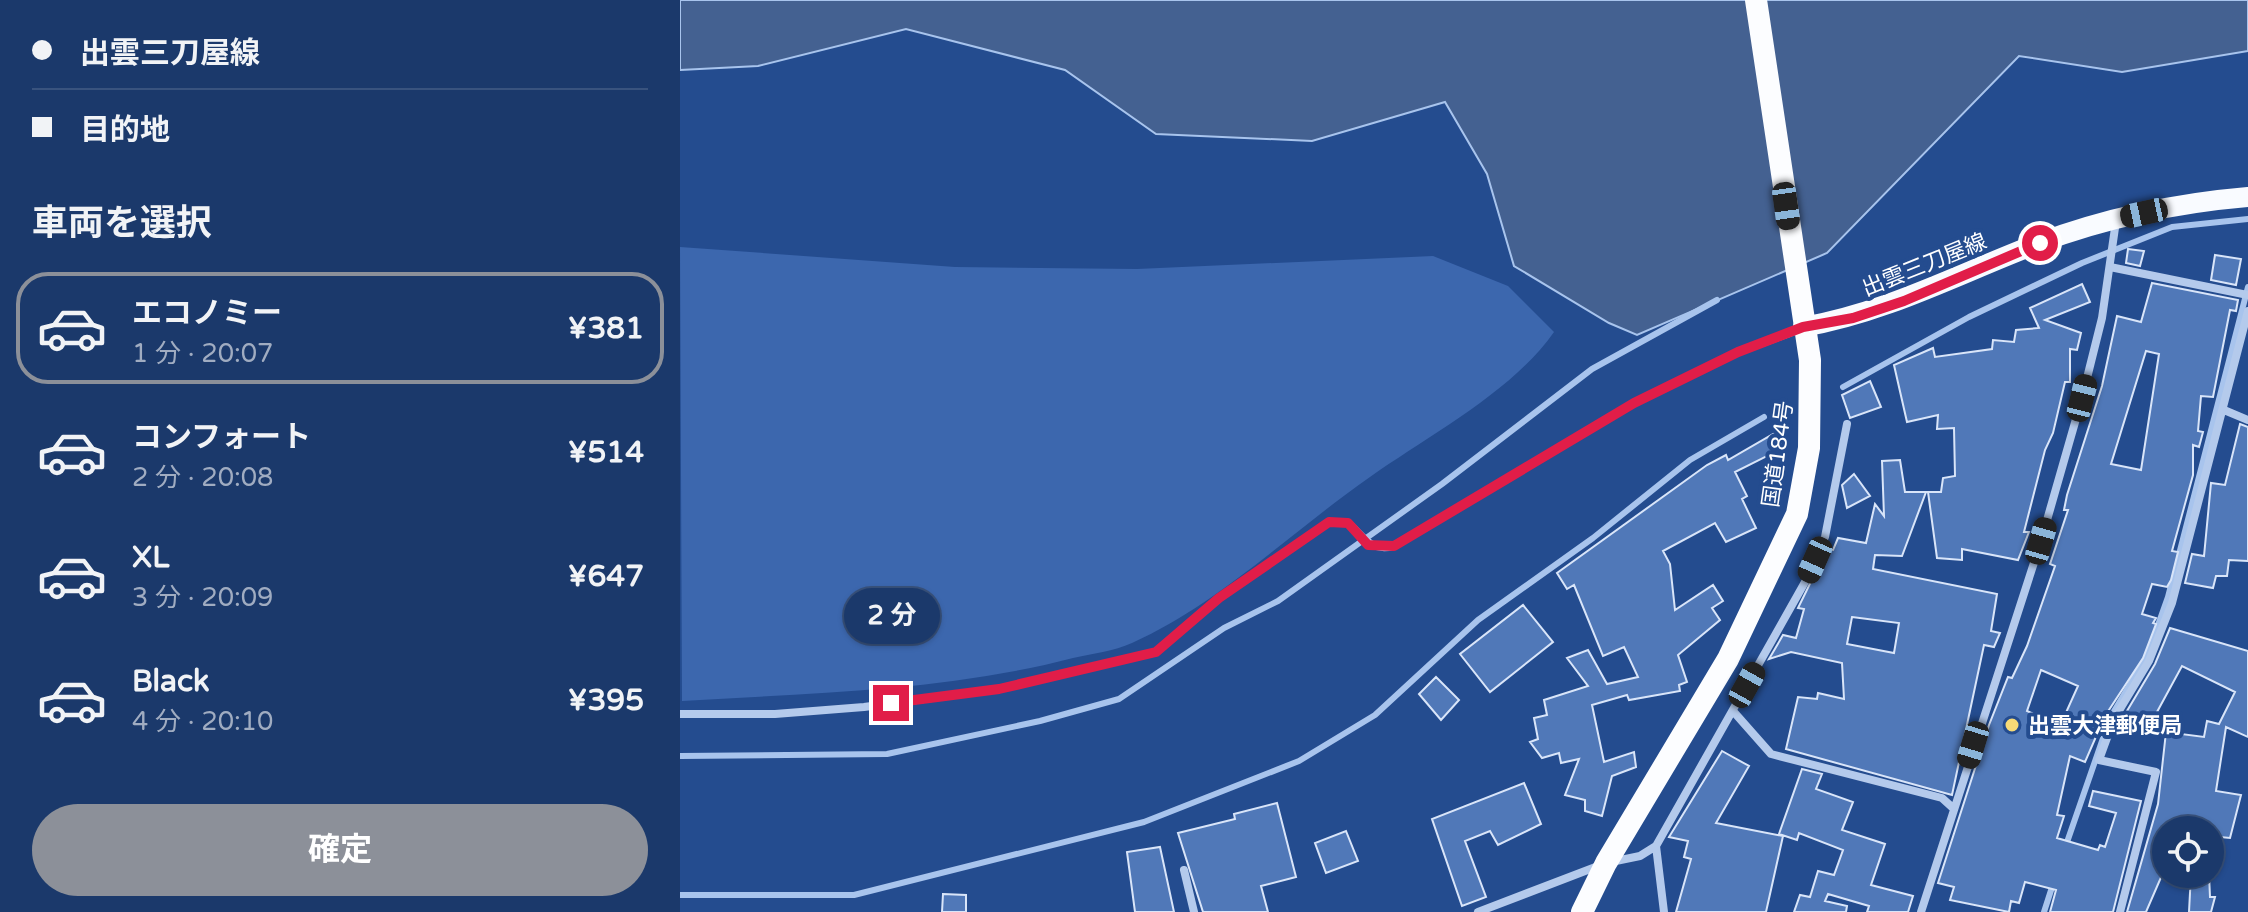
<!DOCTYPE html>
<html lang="ja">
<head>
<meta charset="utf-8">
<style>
	body { margin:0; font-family:"Varela Round","Noto Sans JP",sans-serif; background:#244071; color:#f1f3f6; height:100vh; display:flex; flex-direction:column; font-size:30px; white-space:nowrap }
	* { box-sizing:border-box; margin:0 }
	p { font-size:26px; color:#a0acc1 }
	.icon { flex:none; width:44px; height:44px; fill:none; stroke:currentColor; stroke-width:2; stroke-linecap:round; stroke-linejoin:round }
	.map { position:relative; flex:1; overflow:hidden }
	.details { display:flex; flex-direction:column; background:#1b396b; width:680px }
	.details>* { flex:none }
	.guide { display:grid; align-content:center; height:176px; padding:0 32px; background:#1b396b }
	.controls { position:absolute; left:1472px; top:816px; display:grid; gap:16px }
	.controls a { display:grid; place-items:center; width:72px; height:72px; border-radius:50%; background:#1b396b; box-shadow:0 2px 6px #0004,0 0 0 2px #39537e; font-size:40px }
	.end { position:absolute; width:36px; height:36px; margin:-18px; border:10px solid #e11d48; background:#fff; box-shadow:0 0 0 4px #fff }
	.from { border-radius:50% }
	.bubble { position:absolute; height:56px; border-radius:28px; background:#1b396b; box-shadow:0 2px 6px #0004,0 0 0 2px #39537e; font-size:26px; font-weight:700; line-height:56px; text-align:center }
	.car { position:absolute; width:24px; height:48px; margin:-24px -12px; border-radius:10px; box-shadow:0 0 6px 2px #0007; background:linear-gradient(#222 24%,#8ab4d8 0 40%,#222 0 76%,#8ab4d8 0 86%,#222 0) }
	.guide b { display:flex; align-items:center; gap:28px; height:76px; font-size:30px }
	.guide b+b { border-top:2px solid #39537e }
	.guide i { width:20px; height:20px; background:#f1f3f6 }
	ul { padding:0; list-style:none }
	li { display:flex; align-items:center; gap:24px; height:112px; margin:0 16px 12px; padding:0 16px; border:4px solid transparent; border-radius:32px }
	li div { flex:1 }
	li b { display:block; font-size:30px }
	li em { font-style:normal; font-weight:700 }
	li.selected { border-color:#8c9099 }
	li>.icon { width:72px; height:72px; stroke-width:1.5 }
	h2 { padding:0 32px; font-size:36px; line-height:96px }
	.action { display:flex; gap:16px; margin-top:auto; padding:16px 32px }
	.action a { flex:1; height:92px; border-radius:48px; background:#8c9099; color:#fff; font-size:32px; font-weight:700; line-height:92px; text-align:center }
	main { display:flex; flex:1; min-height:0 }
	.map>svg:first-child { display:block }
	.green { fill:#3c67ae }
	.water { fill:#446191; stroke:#a8c4ed; stroke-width:2 }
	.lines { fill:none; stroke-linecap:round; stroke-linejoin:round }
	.stream { stroke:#a8c4ed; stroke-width:6 }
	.building { fill:#5078b8; stroke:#d9e5f9; stroke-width:2; fill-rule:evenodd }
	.minor { stroke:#b4caec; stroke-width:8 }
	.primary { stroke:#f9fbff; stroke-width:20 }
	.trunk { stroke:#fcfdff; stroke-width:22 }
	.route { stroke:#e11d48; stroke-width:10 }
	.poi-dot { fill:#f7da77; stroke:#244c8f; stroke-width:3 }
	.labels { text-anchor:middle; stroke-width:8; stroke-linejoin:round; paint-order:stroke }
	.street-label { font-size:22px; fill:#fff; stroke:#244c8f }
	.poi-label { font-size:22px; font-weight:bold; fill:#fff; stroke:#244c8f; text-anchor:start }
</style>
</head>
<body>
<main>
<section class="details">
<div class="guide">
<b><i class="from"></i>出雲三刀屋線</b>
<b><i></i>目的地</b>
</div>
<h2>車両を選択</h2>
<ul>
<li class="selected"><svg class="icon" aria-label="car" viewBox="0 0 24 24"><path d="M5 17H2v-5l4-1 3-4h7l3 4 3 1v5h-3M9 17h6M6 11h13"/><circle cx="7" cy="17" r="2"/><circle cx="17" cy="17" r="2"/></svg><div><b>エコノミー</b><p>1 分 · 20:07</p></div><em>¥381</em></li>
<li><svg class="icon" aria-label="car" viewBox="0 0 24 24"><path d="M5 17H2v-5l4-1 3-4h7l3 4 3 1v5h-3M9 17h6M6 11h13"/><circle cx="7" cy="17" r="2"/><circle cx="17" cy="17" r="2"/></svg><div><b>コンフォート</b><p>2 分 · 20:08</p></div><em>¥514</em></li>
<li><svg class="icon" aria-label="car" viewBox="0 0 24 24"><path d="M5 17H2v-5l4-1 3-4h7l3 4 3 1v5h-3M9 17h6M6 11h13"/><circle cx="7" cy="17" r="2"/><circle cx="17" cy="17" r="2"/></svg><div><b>XL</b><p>3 分 · 20:09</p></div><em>¥647</em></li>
<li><svg class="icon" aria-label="car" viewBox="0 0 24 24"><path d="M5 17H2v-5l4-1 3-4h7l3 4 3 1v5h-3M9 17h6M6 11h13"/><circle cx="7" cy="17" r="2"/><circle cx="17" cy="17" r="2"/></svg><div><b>Black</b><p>4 分 · 20:10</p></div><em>¥395</em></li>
</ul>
<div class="action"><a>確定</a></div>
</section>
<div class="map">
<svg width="1568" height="912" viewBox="0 0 1568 912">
	<rect width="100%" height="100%" fill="#244c8f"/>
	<!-- green -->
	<path class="green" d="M0,247l275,20 182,2 296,-13 75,30 46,46c-41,59 -124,103 -184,145 -79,55 -150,126 -238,166 -18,8 -40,11 -59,15 -126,33 -261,35 -391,43z"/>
	<!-- water -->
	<path class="water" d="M0,0h1568v51l-126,21 -103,-16 -192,197 -190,82 -28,-12 -95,-57 -27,-92 -42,-72 -133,39 -156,-7 -91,-64 -159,-41 -148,37 -78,4z"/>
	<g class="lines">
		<!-- stream -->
		<path class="stream" d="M1163,387l126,-70 113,-54 90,-36 76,-8
			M0,756l207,-2 153,-33 79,-22 105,-71 54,-27 164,-117 150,-115 125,-69
			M1385,848l45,-130 37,-62 21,-59 80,-310
			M0,895h174l290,-73 155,-61 76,-46 103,-95 115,-82 97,-78 74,-43
			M1364,912l10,-31"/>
	</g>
	<!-- building -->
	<path class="building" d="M1448,249l16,2 -4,15 -14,-3z
		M1535,255l26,4 -5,26 -25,-5z
		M1472,283l86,17 -2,11 -6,-1 -17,87 -12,-1 -3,35 5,1 -4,15 -6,-2v30l-21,76 6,1 -7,28 -4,7 -15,-3 -10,30 14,4 -3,5 3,1 -13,34 -38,58 -20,46 -15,-6 -13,59 7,1 -7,22 41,12 2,-5 5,2 11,-34 -27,-7 4,-15 48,10 -28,111h-63l6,-22 -31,-8 -6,21 -8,-2 -2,11 -59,-12 4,-13 -16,-4 51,-158 19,-48 4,1 15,-32 28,-80 -5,-2 18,-54h-4l3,-15 35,-109 15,-70 24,6zM1466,351l13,3 -18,116 -30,-6zM1361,670l37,16 -18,40 -33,-15z
		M1402,284l8,18 -45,18 36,13 -4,17 -7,-1v33h-5l-12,51 -8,17 -21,82h5l-11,28 -56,-11v11l-25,-2 -9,-66h13l2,-14 12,-2 -1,-48 -17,1 1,-14 -31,7 -13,-57 39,-17 2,9 57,-8 1,-9 21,2 2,-12 23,-2 -9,-20z
		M1190,381l11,26 -31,11 -8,-23z
		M1560,424l8,3v134l-19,-1 -2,16h-11l-3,12 -28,-5 7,-29 12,2 7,-73 14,2z
		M1095,433l8,15 -48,24 12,24 -5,3 14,29 -30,14 -11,-19 -52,28 7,13 5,46 38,-25 10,16 -11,7 8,12 -42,35 9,27 -8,3 1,6 -51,9 -2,-5 -35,10 12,57 30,-10 2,15 -24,9 -10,40 -17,-5v-11l-20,-5 14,-36 -18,4 -2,-10 -17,5 -12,-16 8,-3 -4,-21 13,-3 -3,-15 44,-14 -21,-28 21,-8 19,34 31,-7 -14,-30 -21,9 -29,-71 -7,4 -10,-16 150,-108 19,-10 2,5z
		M1220,460l5,32h21l-24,64 -27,-1 -2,14 124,25 -6,37 9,2 -6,14 -10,-2 -32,150 -166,-46 12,-52 19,2 1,-6 26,6 -2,-36 -51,-11 -22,7 14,-24 13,3 8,-29 -6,-1 29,-59 6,1 5,-12 28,5 9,-39 9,12 -2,-55zM1172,617l47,6 -5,30 -47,-9z
		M1174,474l16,22 -23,12 -5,-23z
		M843,605l30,37 -63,50 -30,-38z
		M1490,628l78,23v86l-22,-10 -10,64 25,4 -11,43 -20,-2v-6h-44v45h-4l-16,37h-19l31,-108 8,-72 38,5 3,-16 12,3 16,-32 -53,-26 -25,46 6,2 -7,19 -35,-12 34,-57z
		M756,677l23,23 -18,20 -22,-26z
		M1042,751l27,15 -33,57 67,13 -17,76h-90l15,-53 -7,-2 4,-16 -19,-4z
		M1122,769l20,5 -6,15 37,13 -11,28 43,14 -14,41 42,11 -5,16h-41l2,-6 -41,-12 -3,7 22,5 -1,6h-52l6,-17 10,2 8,-26 16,4 9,-25 -44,-17 -2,7 -18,-6z
		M844,783l17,41 -43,21 -8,-14 -25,10 21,56 -24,9 -30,-87z
		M597,803l19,74 -35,9 7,26h-65l-25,-79 57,-14 -1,-5z
		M666,831l12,30 -32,12 -11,-30z
		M480,847l14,65h-39l-8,-60z
		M1511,874h18l1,23h5l-4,15h-22z
		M263,894l23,1v17h-24z"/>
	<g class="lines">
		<!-- minor -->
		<path class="minor" d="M1430,267l138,28
			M1544,410l24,10
			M1053,711l38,43 171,44 11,10
			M0,714h95l89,-7 135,-18 157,-37 63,-54 110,-76 19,1c16,14 22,29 46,23l240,-143 104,-51 65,-24
			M976,846l149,-264 20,-45 22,-113
			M504,870l10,42
			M798,912l128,-49 34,-7 16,-10 8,66
			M1241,912l120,-371 41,-143 20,-80 14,-97
			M1440,912l36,-140 -57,-12 15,-41 35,-58 23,-58 76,-292"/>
		<!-- primary -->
		<path class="primary" d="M1123,327c85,-15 157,-54 236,-84 67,-25 138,-40 209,-46"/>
		<!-- trunk -->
		<path class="trunk" d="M902,912l24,-49 122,-204 69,-145 12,-66 1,-88 -54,-360"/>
	</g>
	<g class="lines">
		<!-- route -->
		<path class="route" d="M211,703l108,-14 157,-37 63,-54 110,-76 19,1 20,22 26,1 240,-143 104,-51 65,-25 50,-9 51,-17 136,-58"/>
	</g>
	<!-- markers -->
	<circle class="poi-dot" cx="1332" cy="725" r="8"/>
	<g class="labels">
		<!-- street labels -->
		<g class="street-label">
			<text transform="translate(1244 264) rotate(-22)" y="8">出雲三刀屋線</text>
			<text transform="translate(1097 454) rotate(-82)" y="8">国道184号</text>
		</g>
		<!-- poi labels -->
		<g class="poi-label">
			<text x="1348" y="733">出雲大津郵便局</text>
		</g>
	</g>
</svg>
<div class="controls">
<a><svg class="icon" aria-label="locate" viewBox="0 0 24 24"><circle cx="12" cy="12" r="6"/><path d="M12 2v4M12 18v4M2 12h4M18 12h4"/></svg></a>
</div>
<i class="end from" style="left:1360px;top:243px"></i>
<i class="end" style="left:211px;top:703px"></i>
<div class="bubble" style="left:164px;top:588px;width:96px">2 分</div>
<i class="car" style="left:1106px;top:206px;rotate:172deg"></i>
<i class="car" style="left:1464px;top:213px;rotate:258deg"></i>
<i class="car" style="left:1402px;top:398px;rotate:14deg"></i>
<i class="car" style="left:1361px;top:541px;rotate:16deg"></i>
<i class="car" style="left:1135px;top:560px;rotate:204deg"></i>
<i class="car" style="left:1067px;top:685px;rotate:29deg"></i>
<i class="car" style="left:1293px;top:745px;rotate:197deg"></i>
</div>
</main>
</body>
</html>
